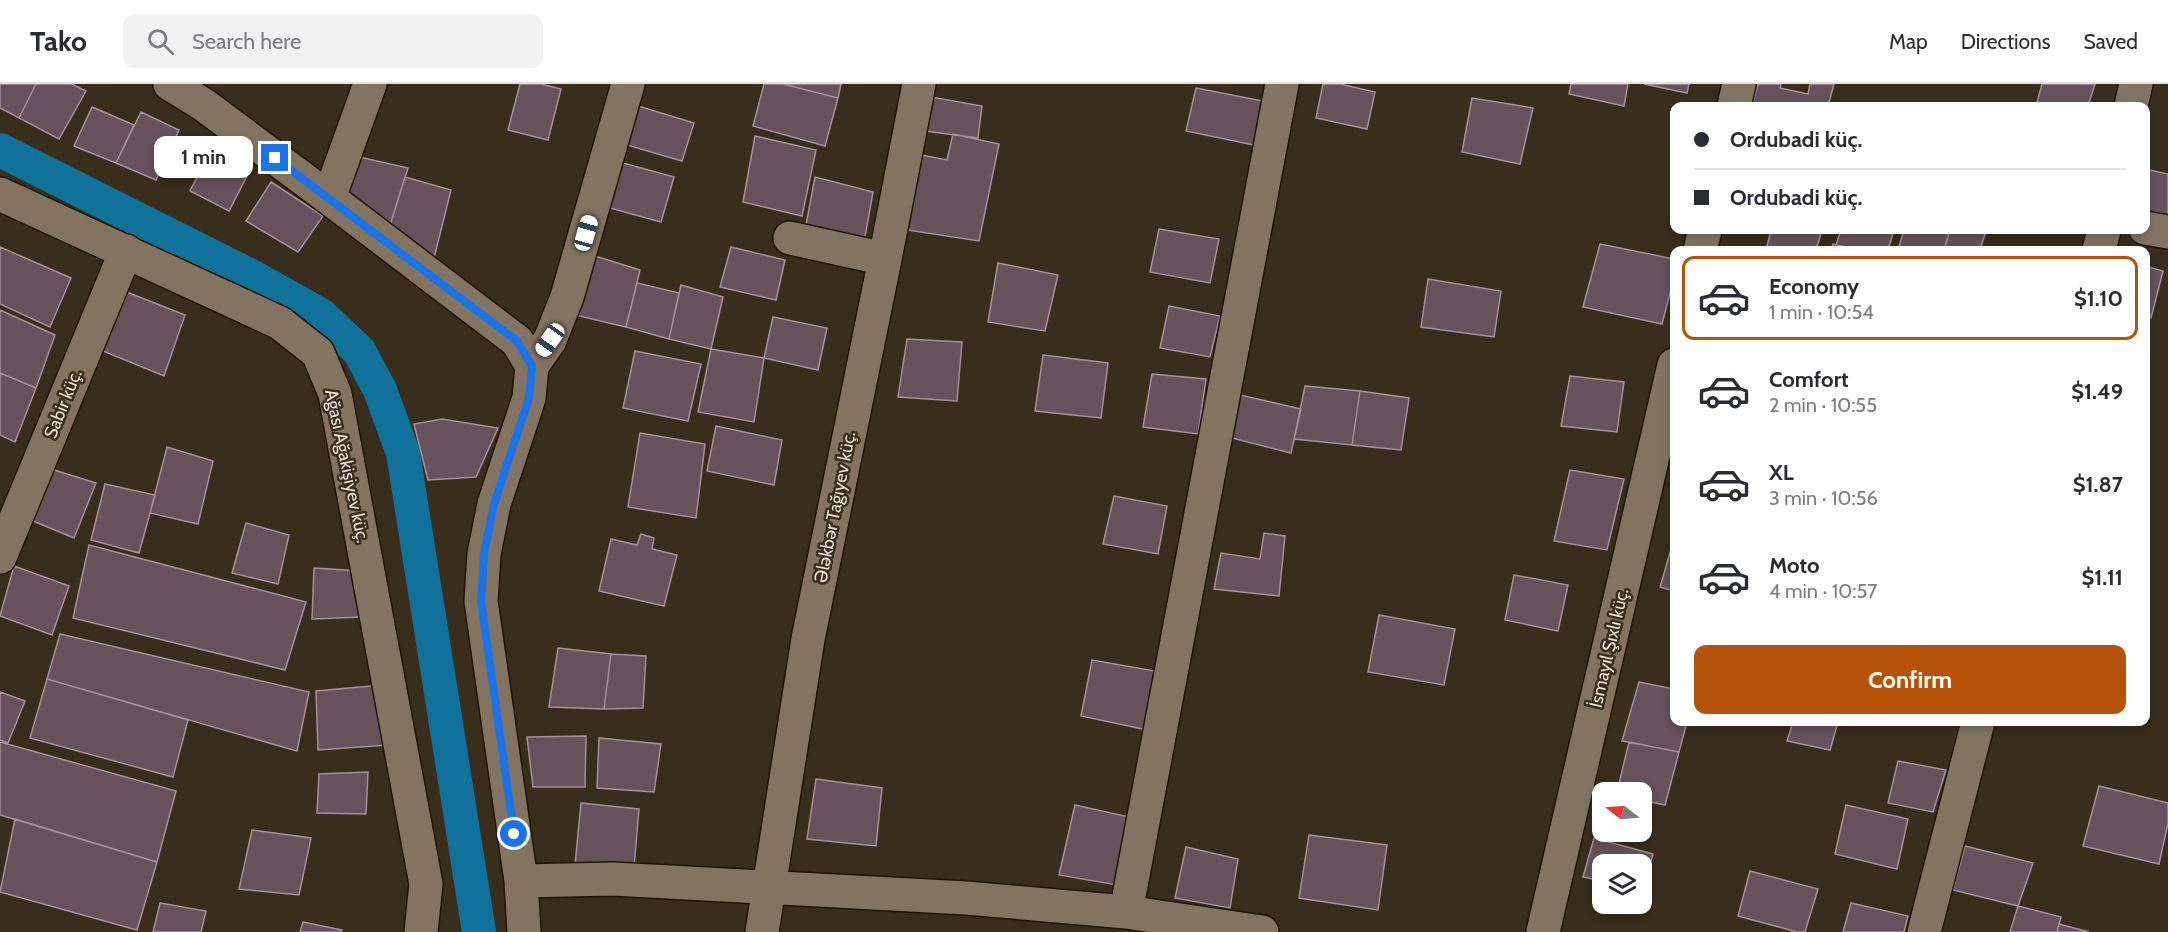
<!DOCTYPE html>
<html lang="en">
<head>
<meta charset="utf-8">
<style>
	body { margin:0; font-family:Cabin,sans-serif; background:#f2f2f3; color:#2b2b33; height:100vh; display:flex; flex-direction:column; font-size:22px; white-space:nowrap }
	* { box-sizing:border-box; margin:0 }
	p { font-size:20px; color:#7c7c81 }
	.icon { flex:none; width:33px; height:33px; fill:none; stroke:currentColor; stroke-width:2; stroke-linecap:round; stroke-linejoin:round }
	.map { position:relative; flex:1; overflow:hidden }
	.details { position:absolute; left:1670px; top:162px; width:480px; height:480px; display:flex; flex-direction:column; background:#fff; border-radius:12px; box-shadow:0 3px 9px #0003 }
	.details>* { flex:none }
	.top-card { position:absolute; left:1670px; top:18px; width:480px; height:132px; border-radius:12px; box-shadow:0 3px 9px #0003; display:grid; align-content:center; height:132px; padding:0 24px; background:#fff }
	.needle { width:39px; rotate:287deg }
	.tools { position:absolute; left:1592px; top:698px; display:grid; gap:12px }
	.tools a { display:grid; place-items:center; width:60px; height:60px; border-radius:12px; background:#fff; box-shadow:0 3px 9px #0003; font-size:30px }
	.end { position:absolute; width:27px; height:27px; margin:-14px; border:8px solid #1a73e8; background:#fff; box-shadow:0 0 0 3px #fff }
	.from { border-radius:50% }
	.bubble { position:absolute; height:42px; border-radius:12px; background:#fff; box-shadow:0 3px 9px #0003; font-size:20px; font-weight:700; line-height:42px; text-align:center }
	.car { position:absolute; width:18px; height:36px; margin:-18px -9px; border-radius:8px; box-shadow:0 0 4px 2px #0007; background:linear-gradient(#fff 24%,#345 0 40%,#fff 0 76%,#345 0 86%,#fff 0) }
	.top-card b { display:flex; align-items:center; gap:21px; height:57px; font-size:22px }
	.top-card b+b { border-top:2px solid #e1e1e2 }
	.top-card i { width:15px; height:15px; background:#2b2b33 }
	ul { padding:10px 0 0; list-style:none }
	li { display:flex; align-items:center; gap:18px; height:84px; margin:0 12px 9px; padding:0 12px; border:3px solid transparent; border-radius:12px }
	li div { flex:1 }
	li b { display:block; font-size:22px }
	li em { font-style:normal; font-weight:700 }
	li.selected { border-color:#b45309 }
	li>.icon { width:54px; height:54px; stroke-width:1.5 }
	.primary-button { display:flex; gap:12px; margin-top:auto; padding:12px 24px }
	.primary-button a { flex:1; height:69px; border-radius:12px; background:#b45309; color:#fff; font-size:24px; font-weight:700; line-height:69px; text-align:center }
	header { display:flex; align-items:center; gap:36px; box-sizing:border-box; height:84px; padding:0 30px; background:#fff; border-bottom:2px solid #e1e1e2 }
	header strong { font-size:28px }
	nav { display:flex; gap:33px; margin-inline-start:auto; font-size:21px }
	.search { width:420px; height:54px; background:#f2f2f3; display:flex; align-items:center; gap:15px; box-sizing:border-box; padding:0 21px; border-radius:12px; color:#7c7c81; font-size:22px }
	.map>svg:first-child { display:block }
	.lines { fill:none; stroke-linecap:round; stroke-linejoin:round }
	.canal { stroke:#10719b; stroke-width:34 }
	.building { fill:#66515d; stroke:#a78f9c; stroke-width:1.5 }
	.minor-casing { stroke:#201505; stroke-width:36 }
	.minor { stroke:#827460; stroke-width:33 }
	.route { stroke:#1a73e8; stroke-width:8 }
	.labels { text-anchor:middle; stroke-width:5; stroke-linejoin:round; paint-order:stroke }
	.street-label { font-size:18px; fill:#ebe3d8; stroke:#392d1b }
</style>
</head>
<body>
<header>
<strong>Tako</strong>
<div class="search"><svg class="icon" aria-label="search" viewBox="0 0 24 24"><circle cx="10" cy="10" r="6"/><path d="M15 15l6 6"/></svg>Search here</div>
<nav><a>Map</a><a>Directions</a><a>Saved</a></nav>
</header>
<div class="map">
<svg width="2168" height="848" viewBox="0 0 2168 848">
	<rect width="100%" height="100%" fill="#392d1b"/>
	<g class="lines">
		<!-- canal -->
		<path class="canal" d="M0,66l255,128 66,37 38,36 21,39 23,63 76,479"/>
	</g>
	<!-- building -->
	<path class="building" d="M0,0h36l-17,34 -19,-10z
		M36,0h36l14,7 -27,48 -40,-21z
		M520,0h21l20,5 -13,51 -40,-10z
		M764,0h19l55,14 -13,48 -72,-20z
		M783,0h58l-3,14z
		M1323,0h17l35,8 -8,37 -51,-11z
		M1571,0h57l-4,22 -55,-12z
		M1644,0h45l-2,9z
		M1758,0h23l-1,4 28,6 2,-10h24l-6,22h-76z
		M2042,0h53l-7,22h-52z
		M1196,4l67,13 -9,44 -68,-14z
		M931,13l51,9 -4,32 -53,-7z
		M1472,14l61,10 -13,56 -58,-12z
		M638,22l56,17 -12,38 -55,-16z
		M92,23l42,18 -18,38 -42,-17z
		M141,28l38,18 -23,50 -40,-17z
		M953,50l46,10 -20,97 -72,-11 14,-75 26,5z
		M755,52l61,14 -14,66 -59,-14z
		M210,68l38,22 -19,37 -39,-20z
		M355,72l53,12 -21,67 -46,-33z
		M623,79l51,14 -13,45 -51,-14z
		M2145,85l23,5v46l-23,-2z
		M405,93l46,13 -18,72 -46,-27z
		M815,93l58,15 -8,45 -59,-12z
		M271,98l52,34 -25,36 -52,-31z
		M1159,145l60,10 -9,44 -60,-11z
		M1771,146h51l-6,20h-50z
		M1841,146h53l-6,20h-26l-26,-5z
		M1904,146h46l-6,20h-46z
		M1950,146h17l18,4 -5,16h-36z
		M1600,160l74,15v19l-12,46 -79,-17z
		M1833,160l3,1 26,5h-31z
		M0,163l71,31 -21,49 -50,-23z
		M731,163l54,13 -9,40 -56,-13z
		M592,171l48,15 -14,57 -51,-12z
		M998,179l60,12 -13,56 -57,-9z
		M2145,182l18,5 -12,47 -6,-2z
		M1428,195l73,12 -7,46 -73,-10z
		M637,199l42,10 -10,46 -43,-12z
		M681,201l42,12 -12,52 -42,-10z
		M119,205l66,26 -21,61 -68,-28z
		M1169,222l51,10 -10,41 -50,-9z
		M0,226l55,25 -19,53 -36,-15z
		M773,233l54,11 -9,42 -54,-12z
		M907,255l55,3 -5,59 -59,-4z
		M711,265l53,9 -10,64 -56,-10z
		M635,267l66,13 -13,57 -65,-13z
		M1043,271l65,8 -7,55 -66,-7z
		M0,289l36,15 -21,54 -15,-7z
		M1152,290l54,5 -8,55 -55,-7z
		M1570,292l54,6 -7,50 -56,-6z
		M1305,302l55,5 -8,54 -58,-6z
		M1360,307l49,7 -8,52 -49,-5z
		M1240,311l61,14 -10,44 -59,-15z
		M442,335l56,9 -22,49 -48,3 -14,-56z
		M716,342l66,14 -8,45 -67,-14z
		M640,349l65,11 -9,74 -68,-11z
		M167,363l46,14 -15,63 -48,-11z
		M54,386l42,13 -22,55 -41,-17z
		M1570,386l54,9 -17,71 -53,-9z
		M105,400l50,11 -16,58 -48,-13z
		M1114,412l53,10 -9,48 -55,-10z
		M246,439l43,12 -11,49 -46,-11z
		M1264,449l21,3 -6,60 -65,-7 7,-36 39,6z
		M641,450l13,4 -2,11 25,6 -13,51 -65,-15 12,-52 26,6z
		M1674,455v52l-14,-4z
		M89,461l217,57 -21,68 -212,-52z
		M14,482l55,20 -17,49 -52,-19z
		M314,484l48,3v46l-50,2z
		M1514,491l54,10 -10,46 -53,-11z
		M1379,531l76,14 -11,56 -76,-13z
		M60,550l249,58 -12,59 -250,-72z
		M558,564l53,6 -7,55 -55,-2z
		M611,570l35,2 -3,52 -39,1z
		M1092,576l63,11 -12,58 -62,-13z
		M47,595l141,41 -15,57 -143,-39z
		M1639,598l35,7v33h13l-8,30 -57,-11z
		M382,601l6,60 -70,5 -2,-59z
		M0,608l25,9 -17,42 -8,-3z
		M1793,638h45l-8,28 -43,-9z
		M586,652l-1,51h-52l-6,-50z
		M599,654l62,6 -7,48 -57,-4z
		M0,658l176,49 -19,71 -157,-47z
		M1629,658l50,10 -14,53 -24,-5v-8h-24z
		M1898,677l48,9 -13,42 -45,-9z
		M368,688l-2,42 -49,-1 2,-39z
		M816,695l66,9 -6,58 -69,-7z
		M2099,702l69,17v20l-9,41 -76,-18z
		M581,719l58,6 -5,59 -59,-3z
		M1075,721l54,12 -12,68 -58,-10z
		M1846,721l62,14 -11,50 -62,-15z
		M15,735l142,43 -20,68 -137,-38z
		M252,746l59,8 -12,57 -60,-6z
		M1309,751l78,10 -9,65 -79,-12z
		M1594,754l59,16 -10,37 -2,-1v-26h-39v17l-19,-4z
		M1965,762l68,17 -15,43 -65,-16z
		M1186,763l52,12 -8,49 -55,-10z
		M1750,787l68,18 -13,43h-8l-59,-16z
		M160,819l46,8 -5,21h-48z
		M1851,819l57,13 -4,16h-61z
		M2018,822l43,11 -4,15h-47z
		M303,838l39,8 -1,2h-41z
		M2059,840l30,8h-32z"/>
	<g class="lines">
		<defs>
			<path id="minor" d="M170,0l34,21 125,93 188,143 15,25 -3,32 -35,106 -10,50 -3,47 40,280 3,51
				M1734,22l5,-22
				M2131,22l5,-22
				M0,110l280,129 38,30 17,41 91,490 -5,48
				M329,114l41,-114
				M2145,144l23,4
				M790,154l95,21
				M1700,166l5,-20
				M2099,166l5,-20
				M532,282l18,-26 17,-43 61,-213
				M0,473l126,-306
				M521,797l92,-2 353,19 160,14 136,20
				M1126,828l156,-828
				M762,848l46,-293 77,-380 34,-175
				M1543,848l131,-567
				M1924,848l54,-210"/>
		</defs>
		<!-- minor casing -->
		<use href="#minor" class="minor-casing"/>
		<!-- minor -->
		<use href="#minor" class="minor"/>
	</g>
	<g class="lines">
		<!-- route -->
		<path class="route" d="M275,74l242,183 15,25 -3,32 -35,106 -10,50 -3,47 33,233"/>
	</g>
	<g class="labels">
		<!-- street labels -->
		<g class="street-label">
			<text transform="translate(63 320) rotate(-68)" y="6">Sabir küç.</text>
			<text transform="translate(347 382) rotate(78)" y="6">Ağası Ağakişiyev küç.</text>
			<text transform="translate(835 423) rotate(-79)" y="6">Ələkbər Tağıyev küç.</text>
			<text transform="translate(1609 564) rotate(-77)" y="6">İsmayıl Şıxlı küç.</text>
		</g>
	</g>
</svg>
<div class="tools">
<a><svg class="needle" viewBox="-14 -14 28 28"><path d="M0-13l5 13h-10z" fill="#e53935"/><path d="M0 13l5-13h-10z" fill="#7c7c81"/></svg></a>
<a><svg class="icon" aria-label="layers" viewBox="0 0 24 24"><path d="M12 4l9 5-9 5-9-5zM3 14l9 5 9-5"/></svg></a>
</div>
<i class="end from" style="left:514px;top:750px"></i>
<i class="end" style="left:275px;top:74px"></i>
<div class="bubble" style="left:154px;top:52px;width:99px">1 min</div>
<i class="car" style="left:586px;top:149px;rotate:16deg"></i>
<i class="car" style="left:550px;top:256px;rotate:215deg"></i>
<div class="top-card">
<b><i class="from"></i>Ordubadi küç.</b>
<b><i></i>Ordubadi küç.</b>
</div>
<section class="details">
<ul>
<li class="selected"><svg class="icon" aria-label="car" viewBox="0 0 24 24"><path d="M5 17H2v-5l4-1 3-4h7l3 4 3 1v5h-3M9 17h6M6 11h13"/><circle cx="7" cy="17" r="2"/><circle cx="17" cy="17" r="2"/></svg><div><b>Economy</b><p>1 min · 10:54</p></div><em>$1.10</em></li>
<li><svg class="icon" aria-label="car" viewBox="0 0 24 24"><path d="M5 17H2v-5l4-1 3-4h7l3 4 3 1v5h-3M9 17h6M6 11h13"/><circle cx="7" cy="17" r="2"/><circle cx="17" cy="17" r="2"/></svg><div><b>Comfort</b><p>2 min · 10:55</p></div><em>$1.49</em></li>
<li><svg class="icon" aria-label="car" viewBox="0 0 24 24"><path d="M5 17H2v-5l4-1 3-4h7l3 4 3 1v5h-3M9 17h6M6 11h13"/><circle cx="7" cy="17" r="2"/><circle cx="17" cy="17" r="2"/></svg><div><b>XL</b><p>3 min · 10:56</p></div><em>$1.87</em></li>
<li><svg class="icon" aria-label="car" viewBox="0 0 24 24"><path d="M5 17H2v-5l4-1 3-4h7l3 4 3 1v5h-3M9 17h6M6 11h13"/><circle cx="7" cy="17" r="2"/><circle cx="17" cy="17" r="2"/></svg><div><b>Moto</b><p>4 min · 10:57</p></div><em>$1.11</em></li>
</ul>
<div class="primary-button"><a>Confirm</a></div>
</section>
</div>
</body>
</html>
